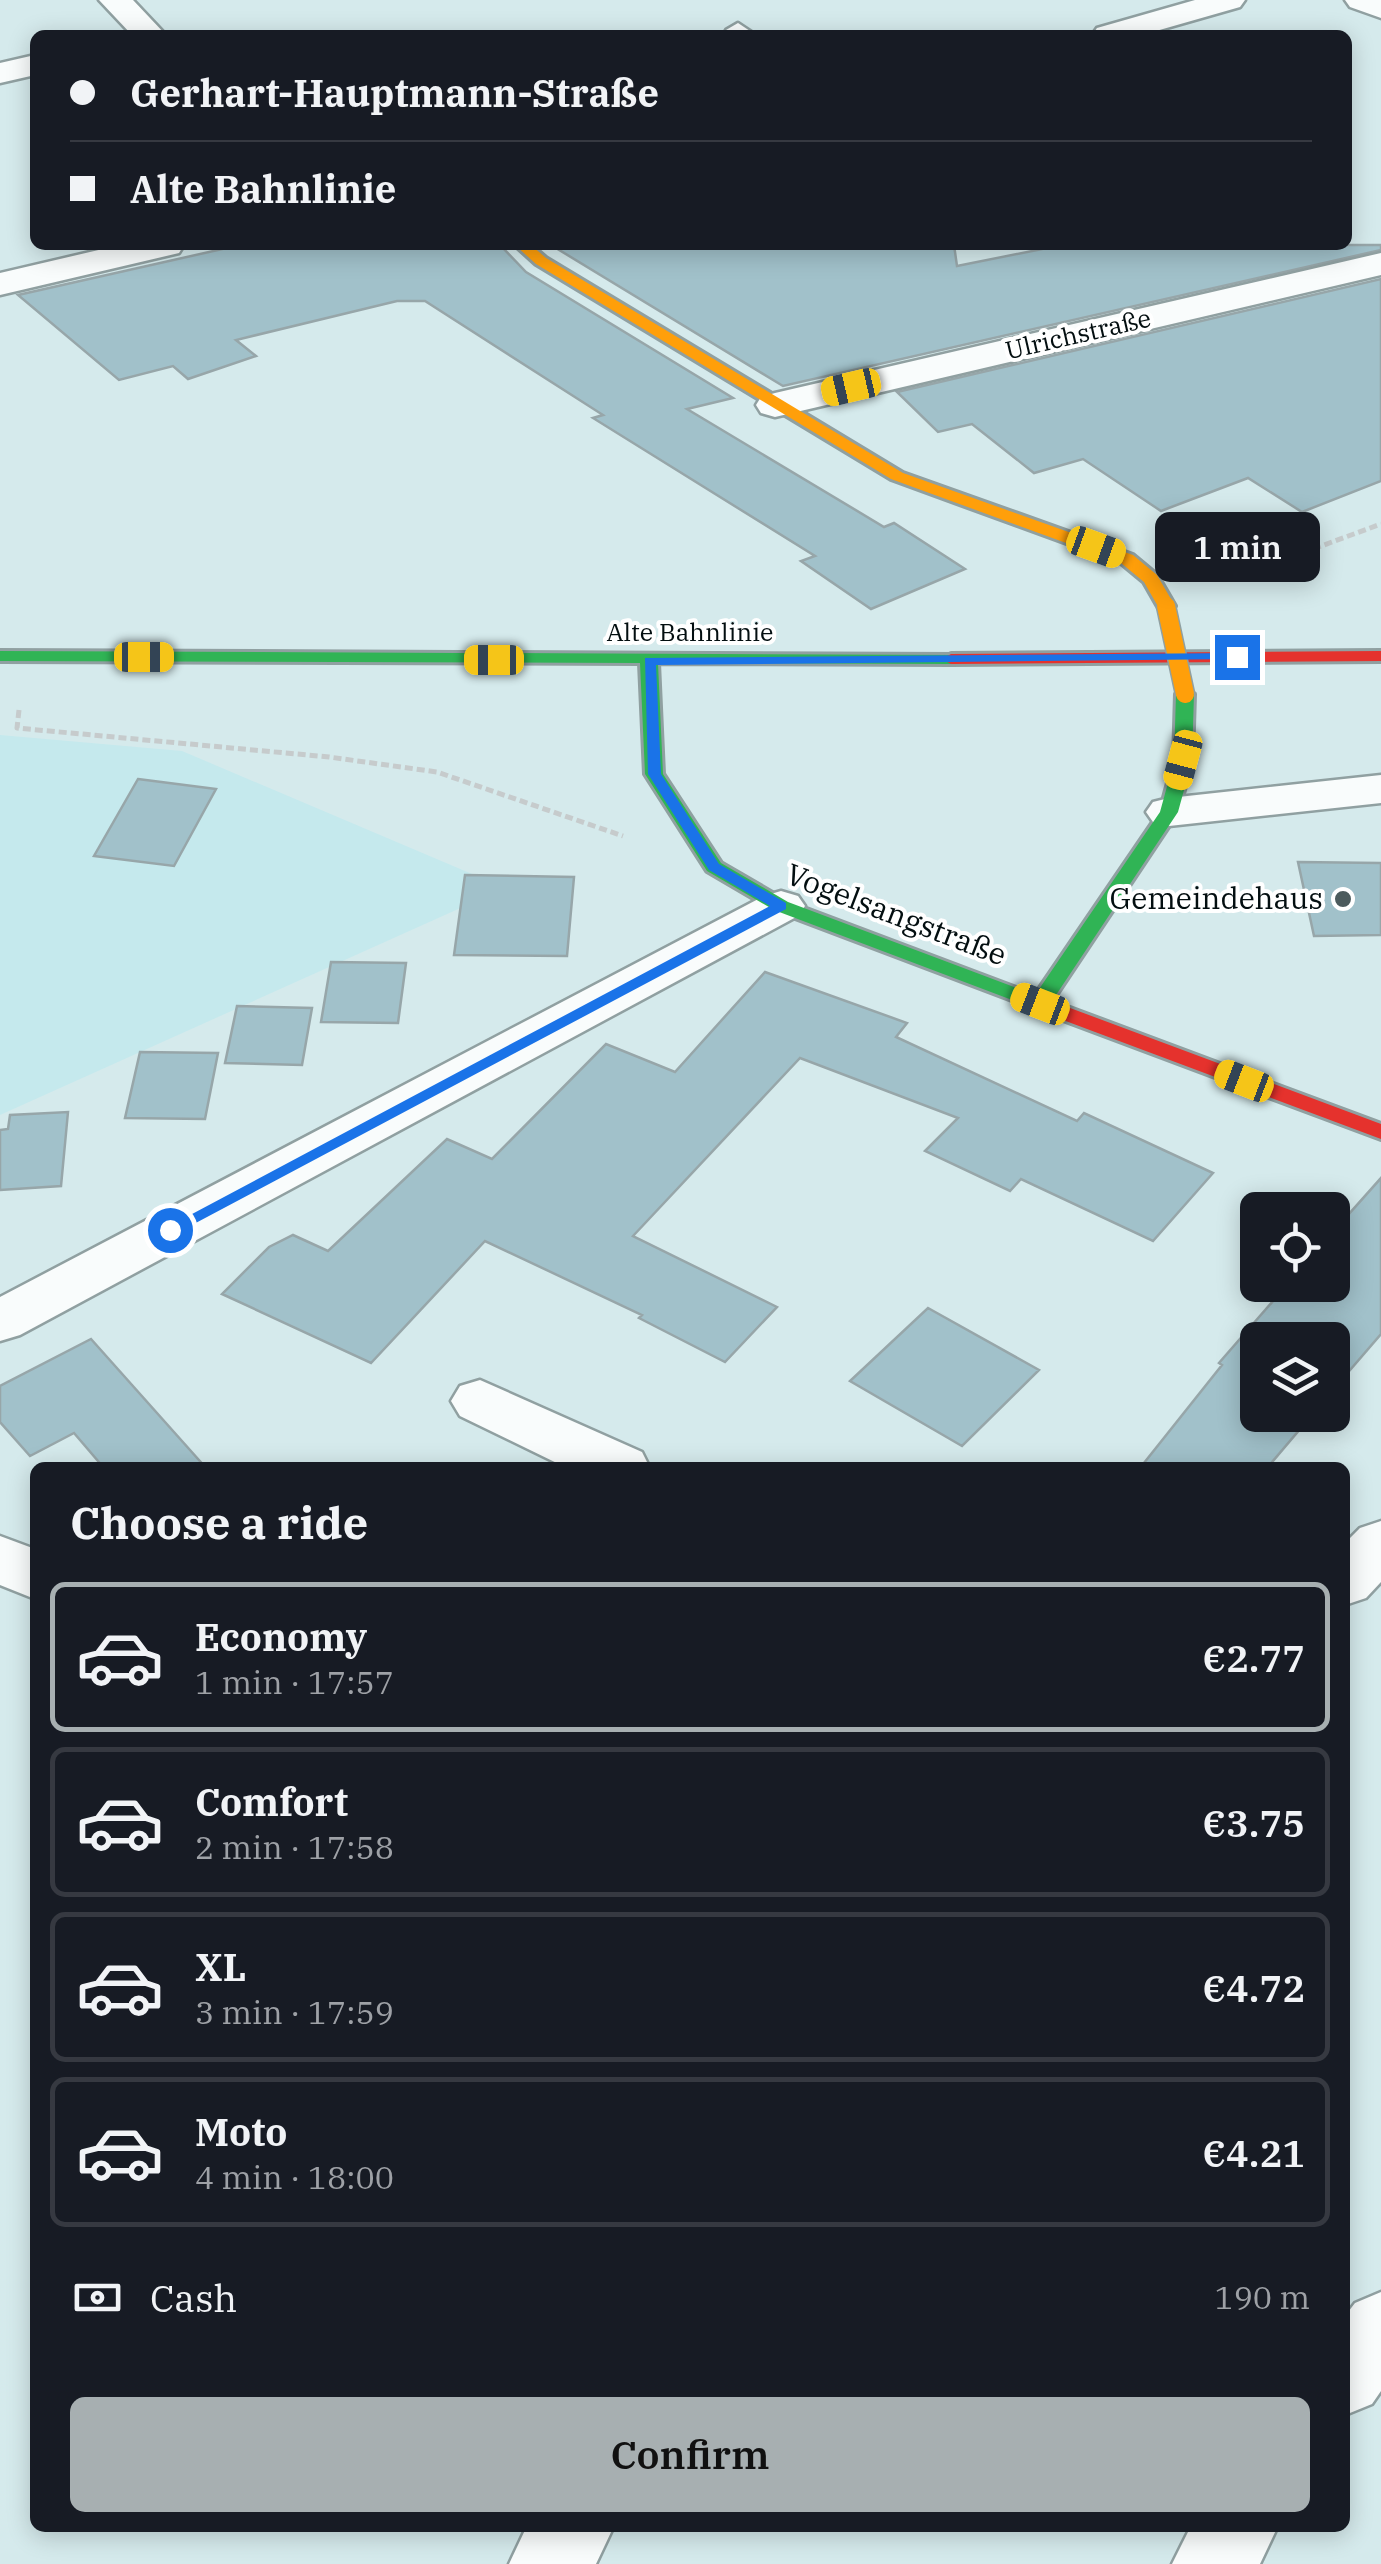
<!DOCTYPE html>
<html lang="en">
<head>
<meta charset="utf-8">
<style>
	body { margin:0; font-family:"IBM Plex Serif",serif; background:#20242c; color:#f1f3f6; height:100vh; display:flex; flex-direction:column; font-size:38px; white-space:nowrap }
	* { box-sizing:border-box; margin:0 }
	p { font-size:32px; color:#9ea1a6 }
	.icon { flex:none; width:55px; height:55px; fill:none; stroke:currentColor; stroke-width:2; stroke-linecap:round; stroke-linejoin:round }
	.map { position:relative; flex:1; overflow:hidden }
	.panel { position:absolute; left:30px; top:1462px; width:1320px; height:1070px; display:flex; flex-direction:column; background:#171b24; border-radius:15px; box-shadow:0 5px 25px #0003 }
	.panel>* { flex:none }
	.hud { position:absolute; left:30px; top:30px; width:1322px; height:220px; border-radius:15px; box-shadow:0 5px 25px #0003; display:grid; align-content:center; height:220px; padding:0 40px; background:#171b24 }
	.tools { position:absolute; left:1240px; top:1192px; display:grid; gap:20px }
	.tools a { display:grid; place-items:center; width:110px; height:110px; border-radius:15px; background:#171b24; box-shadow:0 5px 25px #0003; font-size:50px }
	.end { position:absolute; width:45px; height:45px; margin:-22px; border:12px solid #1a73e8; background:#fff; box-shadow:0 0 0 5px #fff }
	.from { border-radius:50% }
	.bubble { position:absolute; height:70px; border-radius:15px; background:#171b24; box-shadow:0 5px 25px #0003; font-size:32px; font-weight:600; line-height:70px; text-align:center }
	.car { position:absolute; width:30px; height:60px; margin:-30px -15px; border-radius:12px; box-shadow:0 0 8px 2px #0007; background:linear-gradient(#f5c518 24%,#345 0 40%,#f5c518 0 76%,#345 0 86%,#f5c518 0) }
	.hud b { display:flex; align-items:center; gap:35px; height:95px; font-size:38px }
	.hud b+b { border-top:2px solid #363941 }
	.hud i { width:25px; height:25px; background:#f1f3f6 }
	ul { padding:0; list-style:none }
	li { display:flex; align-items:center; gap:30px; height:150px; margin:0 20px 15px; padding:0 20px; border:5px solid #363941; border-radius:15px }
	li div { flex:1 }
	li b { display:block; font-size:38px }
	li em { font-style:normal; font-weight:600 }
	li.on { border-color:#a7afb1 }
	li>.icon { width:90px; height:90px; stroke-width:1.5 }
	h2 { padding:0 40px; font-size:45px; line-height:120px }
	.pay { display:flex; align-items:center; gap:25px; height:110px; padding:0 40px; font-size:38px }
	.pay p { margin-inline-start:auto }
	.action { display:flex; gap:20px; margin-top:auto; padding:20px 40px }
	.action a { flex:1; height:115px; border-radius:15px; background:#a7afb1; color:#111; font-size:40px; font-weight:600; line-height:115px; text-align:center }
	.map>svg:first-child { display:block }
	.built { fill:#c5e9ed }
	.building { fill:#a1c1ca; stroke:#97a6a9; stroke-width:2.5 }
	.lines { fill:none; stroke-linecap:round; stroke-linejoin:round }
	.lane-casing { stroke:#90a0a1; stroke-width:5 }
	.street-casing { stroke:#90a0a1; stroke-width:5 }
	.fast-casing { stroke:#90a0a1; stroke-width:6 }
	.slow-casing { stroke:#90a0a1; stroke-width:6 }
	.jam-casing { stroke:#90a0a1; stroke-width:6 }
	.path { stroke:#c6cbcc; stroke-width:5; stroke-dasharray:8 4; stroke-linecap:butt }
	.lane { fill:#f9fcfc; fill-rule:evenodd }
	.street { fill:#f9fcfc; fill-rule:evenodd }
	.fast { fill:#30b455; fill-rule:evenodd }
	.slow { fill:#ff9f0a; fill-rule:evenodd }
	.jam { fill:#e5322d; fill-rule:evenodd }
	.slow-bridge-casing { stroke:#90a0a1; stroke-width:21; stroke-linecap:butt }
	.slow-bridge { stroke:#ff9f0a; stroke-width:18 }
	.route { fill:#1a73e8 }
	.poi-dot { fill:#4c5b5d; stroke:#fff; stroke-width:4 }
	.labels { text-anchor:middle; stroke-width:8; stroke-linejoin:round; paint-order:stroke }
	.far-street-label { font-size:25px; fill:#030e10; stroke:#fff }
	.poi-label { font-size:30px; fill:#030e10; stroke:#fff; text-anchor:end }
	.street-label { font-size:30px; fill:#030e10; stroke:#fff }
</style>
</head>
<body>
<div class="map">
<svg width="1381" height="2564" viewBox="0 0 1381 2564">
	<rect width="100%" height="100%" fill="#d5eaec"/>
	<!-- built -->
	<path class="built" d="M0,735l182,16 323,137 -505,227z"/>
	<!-- building -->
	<path class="building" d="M240,245h260l26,27 207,126 -46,11 197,118 10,-4 71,46 -94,40 -70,-48 14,-5 -222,-138 10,-3 -178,-114h-28l-161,39 20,16 -68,23 -15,-13 -54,14 -101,-85z
		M551,245h403l3,21 105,-21h319v5l-598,136z
		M1381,279v202l-79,31 -54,-34 -87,33 -78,-52 -49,14 -62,-49 -34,8 -41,-40z
		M138,779l78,10 -42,77 -80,-10z
		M1298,862l83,1v72l-67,1z
		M465,875l109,2 -7,79 -113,-1z
		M331,962l75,1 -8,60 -77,-1z
		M765,972l142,51 -11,14 181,84 7,-8 129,60 -60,68 -132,-62 -11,12 -85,-40 33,-33 -158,-60 -167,178 144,71 -52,55 -86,-44 3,-3 -157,-74 -114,122 -149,-69 47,-47 24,-12 35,16 119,-112 45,20 114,-115 69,28z
		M237,1006l75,2 -10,57 -77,-2z
		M140,1052l78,1 -13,66 -80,-1z
		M68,1112l-7,74 -61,4v-60l8,-1 2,-14z
		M1381,1178v156l-49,57v-51h-74v75h54l-45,53h-127l82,-103 -3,-2 68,-78h45v-52z
		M928,1308l111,62 -77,76 -112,-65z
		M91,1339l115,129h-102l-30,-35 -44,23 -30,-34v-36z"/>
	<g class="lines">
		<defs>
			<path id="lane" d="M738,23l18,12h-26l-4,-5z"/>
			<path id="street" d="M99,0h34l33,35h-34z
				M1195,0h50l-5,7 -98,28h-50l5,-7z
				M1345,0h36v18l-31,-11z
				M35,55v20l-35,8v-20z
				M120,245h64l-5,8 -179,42v-22z
				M1381,253v22l-606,142 -14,-4 -5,-8 5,-8 14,-4z
				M1381,775v28l-212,23 -16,-4 -7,-10 7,-10 16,-4z
				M781,891l17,5 7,10 -7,10 -778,419 -20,6v-44l764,-401z
				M480,1380l162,72 8,16h-83l-107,-52 -9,-15 9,-15z
				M1381,1521v61l-15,16 -21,7v-62l15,-15z
				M0,1536l35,13v50l-35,-14z
				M1381,2292v99l-9,13 -27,11v-99l10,-13z
				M526,2528h87l-17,36h-87z
				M1190,2528h87l-17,36h-88z"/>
			<path id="fast" d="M0,651l957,4 3,4 -9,5 -293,-1 5,111 58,89 67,39 247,93 125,-183 14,-51 2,-67 9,-5 9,5 -2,67 -14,51 -126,189 12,8 -10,7 -280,-106 -67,-39 -62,-97 -5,-111 -640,-2z"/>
			<path id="slow" d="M515,245h16l15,13 357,215 230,82 24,20 18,31 -3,4h-12l-16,-28 -23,-19 -230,-84 -355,-215z"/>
			<path id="jam" d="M1381,651v10l-430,3 -9,-5 9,-5z
				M1054,1002l327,122v15l-334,-125 -3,-5 3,-5z"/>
		</defs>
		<!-- lane casing -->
		<use href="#lane" class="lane-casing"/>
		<!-- street casing -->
		<use href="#street" class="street-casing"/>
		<!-- fast casing -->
		<use href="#fast" class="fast-casing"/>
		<!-- slow casing -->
		<use href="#slow" class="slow-casing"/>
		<!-- jam casing -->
		<use href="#jam" class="jam-casing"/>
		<!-- path -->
		<path class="path" d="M1222,578l23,-4 136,-50
			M19,710l-2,18 312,29 108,15 186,64"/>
		<!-- lane -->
		<use href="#lane" class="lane"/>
		<!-- street -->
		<use href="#street" class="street"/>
		<!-- fast -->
		<use href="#fast" class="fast"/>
		<!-- slow -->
		<use href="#slow" class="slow"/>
		<!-- jam -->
		<use href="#jam" class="jam"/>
		<defs>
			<path id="slow-bridge" d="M1166,606l19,88"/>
		</defs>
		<!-- slow-bridge casing -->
		<use href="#slow-bridge" class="slow-bridge-casing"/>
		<!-- slow-bridge -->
		<use href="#slow-bridge" class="slow-bridge"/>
	</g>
	<!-- route -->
	<path class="route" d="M1237,653l5,1v5l-586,6 5,109 58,90 67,39v6l-611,325 -5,2 -8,-6 608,-324 -61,-36 -61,-96 -3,-116z"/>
	<!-- markers -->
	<circle class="poi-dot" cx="1343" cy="899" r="10"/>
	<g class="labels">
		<!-- far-street labels -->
		<g class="far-street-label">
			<text transform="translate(1078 334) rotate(-13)" y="9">Ulrichstraße</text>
			<text x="690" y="641">Alte Bahnlinie</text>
		</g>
		<!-- poi labels -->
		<g class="poi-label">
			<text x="1323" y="909">Gemeindehaus</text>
		</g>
		<!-- street labels -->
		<g class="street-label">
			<text transform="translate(896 915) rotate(21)" y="10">Vogelsangstraße</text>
		</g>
	</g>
</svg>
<div class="tools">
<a><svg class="icon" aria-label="locate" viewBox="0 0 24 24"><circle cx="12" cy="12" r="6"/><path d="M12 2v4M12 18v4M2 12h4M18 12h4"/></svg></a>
<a><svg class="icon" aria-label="layers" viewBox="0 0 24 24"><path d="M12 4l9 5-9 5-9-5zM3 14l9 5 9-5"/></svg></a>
</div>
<i class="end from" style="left:170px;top:1230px"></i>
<i class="end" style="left:1237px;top:657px"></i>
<div class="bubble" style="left:1155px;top:512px;width:165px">1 min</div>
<i class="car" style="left:851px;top:387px;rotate:257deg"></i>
<i class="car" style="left:1096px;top:547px;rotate:110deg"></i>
<i class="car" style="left:144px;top:657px;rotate:90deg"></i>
<i class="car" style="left:494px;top:660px;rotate:270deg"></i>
<i class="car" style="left:1183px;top:760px;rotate:195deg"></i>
<i class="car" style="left:1040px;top:1004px;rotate:291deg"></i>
<i class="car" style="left:1244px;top:1081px;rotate:291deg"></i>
<div class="hud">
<b><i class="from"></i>Gerhart-Hauptmann-Straße</b>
<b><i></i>Alte Bahnlinie</b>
</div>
<section class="panel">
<h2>Choose a ride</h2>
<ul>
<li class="on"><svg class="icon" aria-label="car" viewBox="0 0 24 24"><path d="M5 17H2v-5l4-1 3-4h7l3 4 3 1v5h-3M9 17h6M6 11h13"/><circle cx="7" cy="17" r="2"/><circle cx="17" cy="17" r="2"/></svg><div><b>Economy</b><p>1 min · 17:57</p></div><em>€2.77</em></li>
<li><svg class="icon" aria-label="car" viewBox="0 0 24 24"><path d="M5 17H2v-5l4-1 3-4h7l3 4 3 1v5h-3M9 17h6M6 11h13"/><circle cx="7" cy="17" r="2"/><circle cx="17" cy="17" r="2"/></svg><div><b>Comfort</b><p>2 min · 17:58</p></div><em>€3.75</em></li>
<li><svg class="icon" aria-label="car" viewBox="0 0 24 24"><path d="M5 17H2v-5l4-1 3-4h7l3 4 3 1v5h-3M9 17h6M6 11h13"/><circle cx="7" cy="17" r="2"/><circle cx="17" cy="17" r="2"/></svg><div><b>XL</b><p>3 min · 17:59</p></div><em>€4.72</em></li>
<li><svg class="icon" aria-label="car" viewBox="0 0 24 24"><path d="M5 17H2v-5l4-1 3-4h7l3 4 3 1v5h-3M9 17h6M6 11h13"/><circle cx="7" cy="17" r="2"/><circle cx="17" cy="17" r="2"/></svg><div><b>Moto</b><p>4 min · 18:00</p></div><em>€4.21</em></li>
</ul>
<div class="pay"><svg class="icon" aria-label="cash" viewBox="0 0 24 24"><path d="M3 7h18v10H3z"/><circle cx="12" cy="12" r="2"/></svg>Cash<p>190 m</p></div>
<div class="action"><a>Confirm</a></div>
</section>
</div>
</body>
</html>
